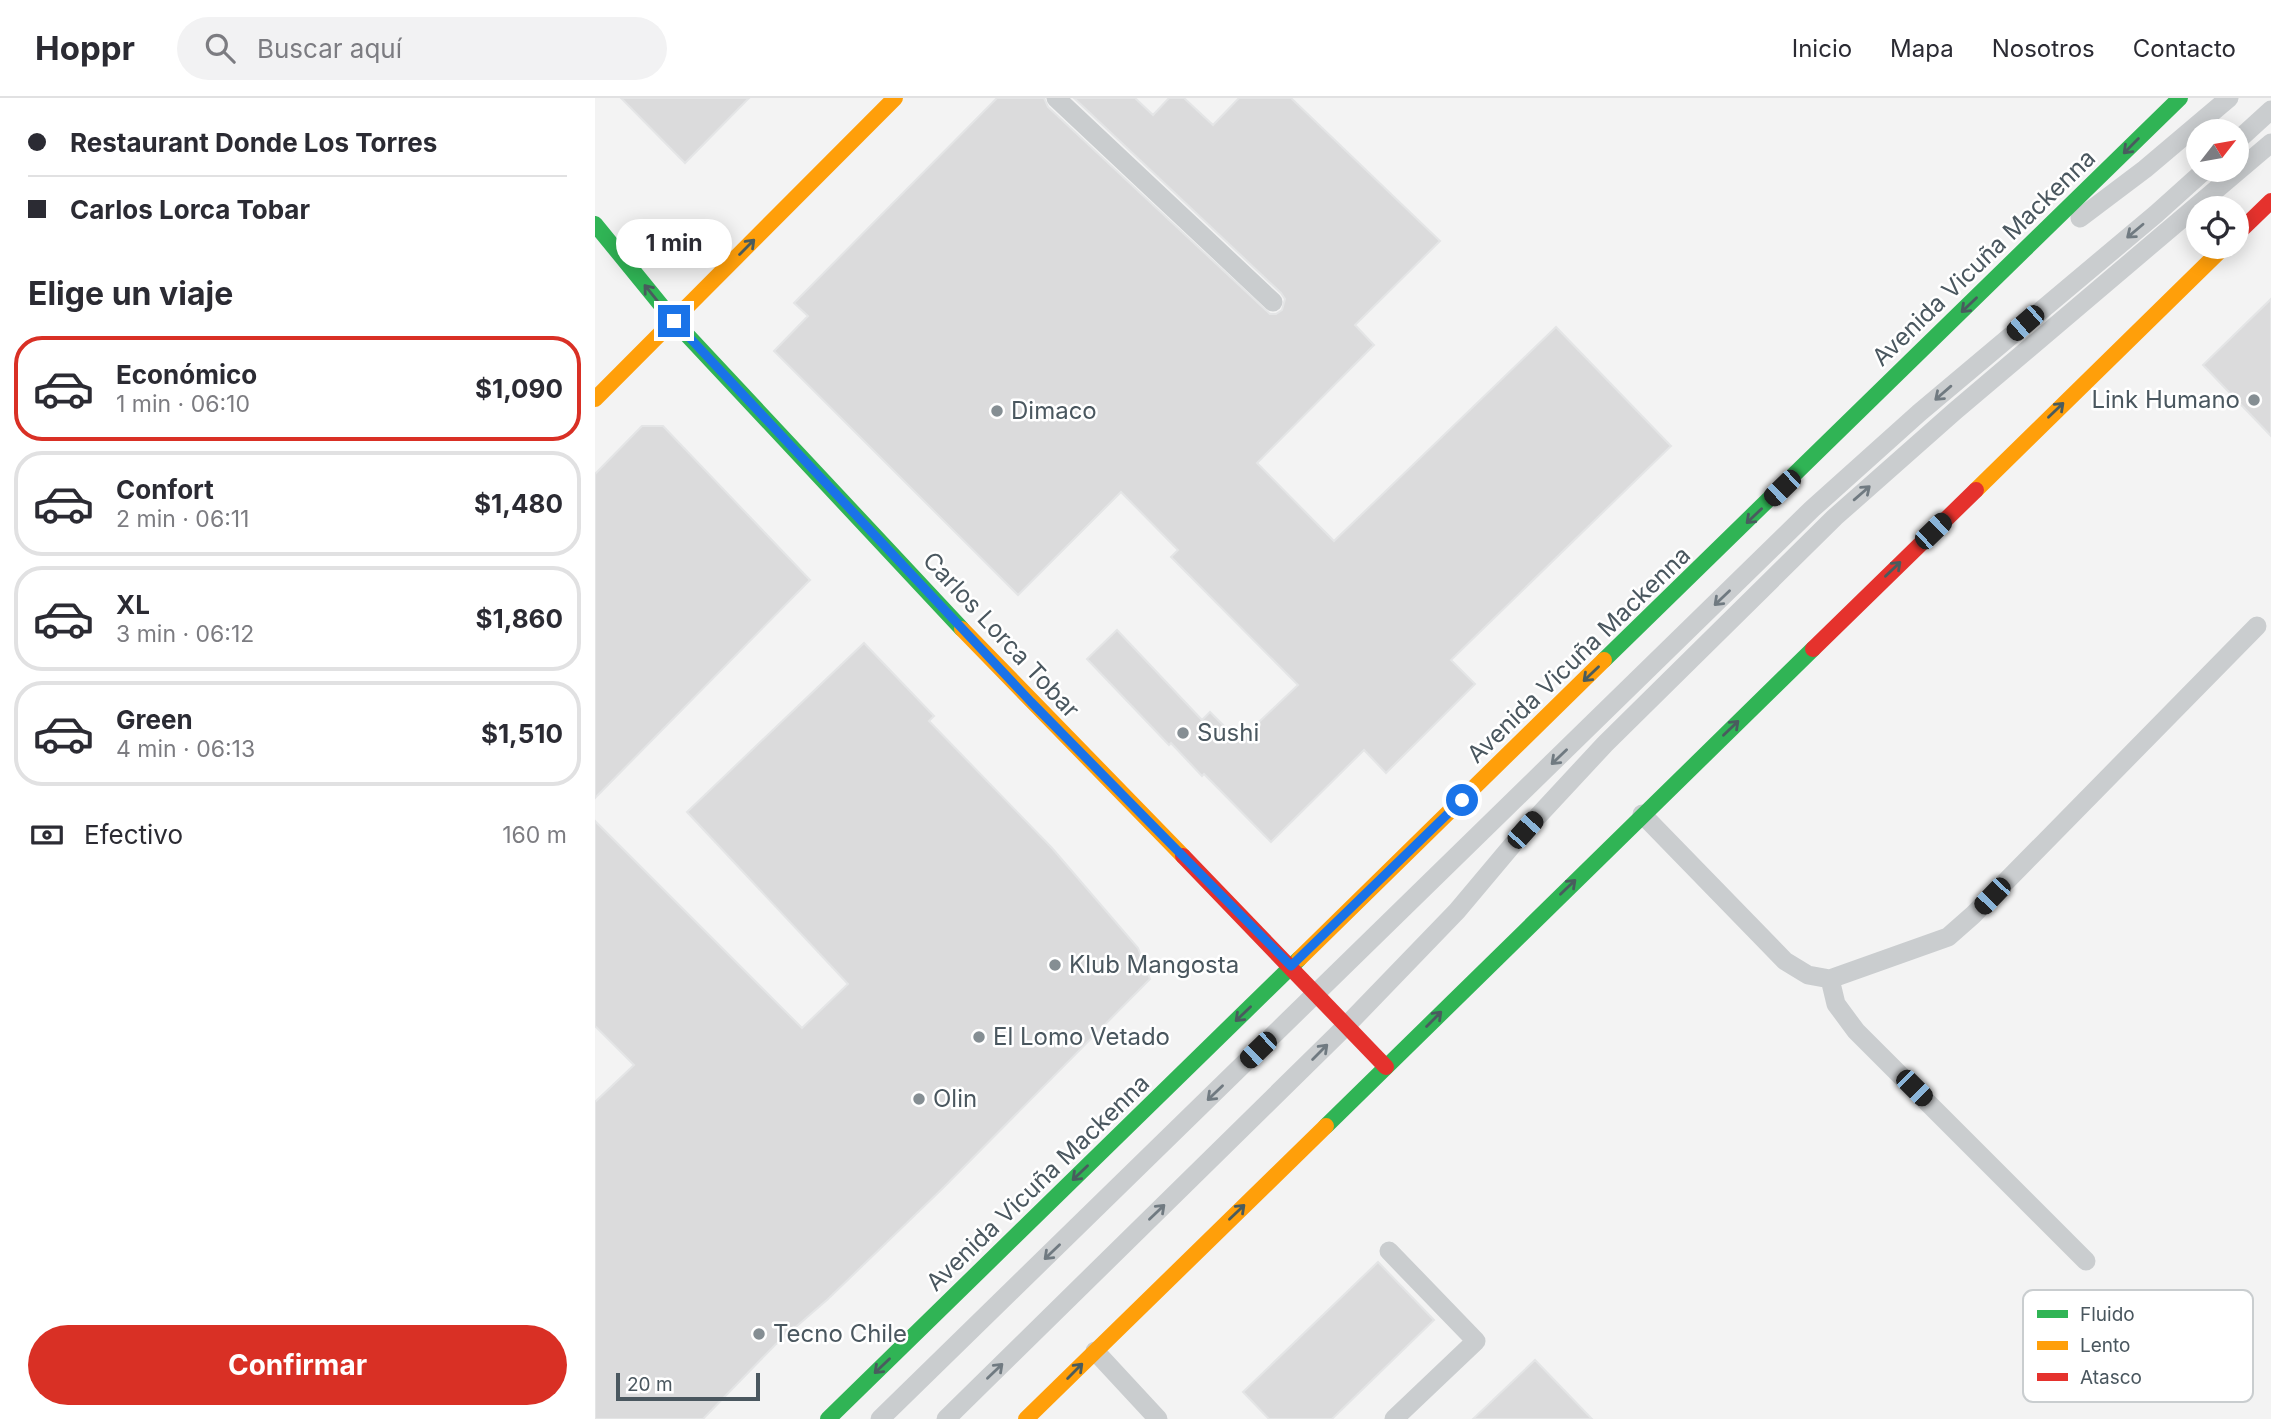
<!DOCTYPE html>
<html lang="es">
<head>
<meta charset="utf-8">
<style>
	body { margin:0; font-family:Inter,sans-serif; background:#f2f2f3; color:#2b2b33; height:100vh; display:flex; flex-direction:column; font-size:26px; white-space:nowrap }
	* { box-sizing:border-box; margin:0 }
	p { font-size:23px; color:#7c7c81 }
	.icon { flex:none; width:38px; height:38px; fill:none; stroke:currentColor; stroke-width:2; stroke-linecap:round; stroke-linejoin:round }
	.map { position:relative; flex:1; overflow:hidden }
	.sheet { display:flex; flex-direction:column; background:#fff; width:595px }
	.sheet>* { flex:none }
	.banner { display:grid; align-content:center; height:154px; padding:0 28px; background:#fff }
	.needle { width:46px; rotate:59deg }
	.buttons { position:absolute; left:1591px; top:21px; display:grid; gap:14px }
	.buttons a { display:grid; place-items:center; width:63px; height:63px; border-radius:50%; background:#fff; box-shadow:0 4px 18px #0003; font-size:35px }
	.scale { position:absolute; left:21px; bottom:18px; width:144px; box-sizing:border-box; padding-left:7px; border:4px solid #4a575f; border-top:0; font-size:19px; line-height:24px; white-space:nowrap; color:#4a575f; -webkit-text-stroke:5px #fff; paint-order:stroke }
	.end { position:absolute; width:32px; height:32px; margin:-16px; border:9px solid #1a73e8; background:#fff; box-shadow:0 0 0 4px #fff }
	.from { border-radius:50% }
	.bubble { position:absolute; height:49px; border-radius:24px; background:#fff; box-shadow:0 4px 18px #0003; font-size:23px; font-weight:700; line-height:49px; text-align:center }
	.car { position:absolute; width:21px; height:42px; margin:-21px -10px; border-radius:9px; box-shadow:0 0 5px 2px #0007; background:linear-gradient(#222 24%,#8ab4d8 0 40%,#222 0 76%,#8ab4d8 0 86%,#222 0) }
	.banner b { display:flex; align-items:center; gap:24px; height:66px; font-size:26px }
	.banner b+b { border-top:2px solid #e1e1e2 }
	.banner i { width:18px; height:18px; background:#2b2b33 }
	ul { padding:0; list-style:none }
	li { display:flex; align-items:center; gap:21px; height:105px; margin:0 14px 10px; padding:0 14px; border:4px solid #e1e1e2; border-radius:28px }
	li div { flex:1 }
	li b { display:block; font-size:26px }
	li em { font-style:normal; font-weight:700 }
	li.selected { border-color:#d93025 }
	li>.icon { width:63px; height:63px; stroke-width:1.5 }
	h2 { padding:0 28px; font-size:32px; line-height:84px }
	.pay { display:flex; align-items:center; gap:18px; height:77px; padding:0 28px; font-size:26px }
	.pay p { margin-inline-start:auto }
	.primary-button { display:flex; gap:14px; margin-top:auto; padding:14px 28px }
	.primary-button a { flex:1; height:80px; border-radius:42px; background:#d93025; color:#fff; font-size:28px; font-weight:700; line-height:80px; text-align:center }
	header { display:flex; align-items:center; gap:42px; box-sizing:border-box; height:98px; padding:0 35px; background:#fff; border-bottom:2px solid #e1e1e2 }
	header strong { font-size:33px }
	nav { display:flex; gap:38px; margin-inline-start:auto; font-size:24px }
	.search { width:490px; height:63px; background:#f2f2f3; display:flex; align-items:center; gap:18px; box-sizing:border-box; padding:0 24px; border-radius:38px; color:#7c7c81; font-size:26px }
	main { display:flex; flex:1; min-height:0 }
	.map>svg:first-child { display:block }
	.building { fill:#dbdbdc; stroke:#e4e5e6; stroke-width:2 }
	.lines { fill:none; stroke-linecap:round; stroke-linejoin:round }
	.lane { stroke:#cacdcf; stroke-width:19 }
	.fast { stroke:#30b455; stroke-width:16 }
	.slow { stroke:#ff9f0a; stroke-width:16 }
	.jam { stroke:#e5322d; stroke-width:16 }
	.oneway { stroke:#495c5e }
	.oneway2 { stroke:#707a81 }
	.route { stroke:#1a73e8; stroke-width:9 }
	.poi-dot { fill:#858e93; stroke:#fff; stroke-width:2.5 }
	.labels { text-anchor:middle; stroke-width:5; stroke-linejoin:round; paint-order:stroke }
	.street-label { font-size:24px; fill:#4a575f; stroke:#fff }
	.poi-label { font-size:24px; fill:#4a575f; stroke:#fff; text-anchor:start }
	.key { fill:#fff; stroke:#c9cdcf; stroke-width:2 }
	.key-label { font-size:19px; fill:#4a575f }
</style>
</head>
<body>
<header>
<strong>Hoppr</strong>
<div class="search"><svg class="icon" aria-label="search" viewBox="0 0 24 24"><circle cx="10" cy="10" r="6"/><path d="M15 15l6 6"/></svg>Buscar aquí</div>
<nav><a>Inicio</a><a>Mapa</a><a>Nosotros</a><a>Contacto</a></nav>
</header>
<main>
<section class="sheet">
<div class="banner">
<b><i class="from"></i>Restaurant Donde Los Torres</b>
<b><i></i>Carlos Lorca Tobar</b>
</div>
<h2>Elige un viaje</h2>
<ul>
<li class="selected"><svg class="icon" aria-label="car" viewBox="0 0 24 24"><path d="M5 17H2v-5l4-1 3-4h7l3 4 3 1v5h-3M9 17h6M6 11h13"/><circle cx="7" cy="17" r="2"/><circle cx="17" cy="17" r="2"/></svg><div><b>Económico</b><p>1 min · 06:10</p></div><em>$1,090</em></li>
<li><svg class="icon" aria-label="car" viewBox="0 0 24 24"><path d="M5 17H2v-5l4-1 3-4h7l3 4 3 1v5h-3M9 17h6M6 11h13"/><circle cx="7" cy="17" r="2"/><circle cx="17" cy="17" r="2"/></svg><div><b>Confort</b><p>2 min · 06:11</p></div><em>$1,480</em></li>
<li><svg class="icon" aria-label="car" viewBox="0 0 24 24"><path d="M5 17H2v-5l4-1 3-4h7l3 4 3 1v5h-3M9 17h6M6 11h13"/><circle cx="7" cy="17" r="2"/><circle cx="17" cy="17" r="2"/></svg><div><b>XL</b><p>3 min · 06:12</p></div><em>$1,860</em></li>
<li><svg class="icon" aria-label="car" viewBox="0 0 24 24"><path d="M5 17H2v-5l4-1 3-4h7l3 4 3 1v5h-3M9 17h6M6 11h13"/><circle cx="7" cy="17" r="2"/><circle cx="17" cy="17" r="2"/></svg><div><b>Green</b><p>4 min · 06:13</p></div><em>$1,510</em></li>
</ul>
<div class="pay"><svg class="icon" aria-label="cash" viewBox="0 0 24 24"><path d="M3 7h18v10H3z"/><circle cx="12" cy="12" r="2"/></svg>Efectivo<p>160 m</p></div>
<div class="primary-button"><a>Confirmar</a></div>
</section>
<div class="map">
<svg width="1676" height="1321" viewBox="0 0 1676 1321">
	<rect width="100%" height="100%" fill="#f3f3f3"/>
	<!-- building -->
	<path class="building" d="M26,0h128l-64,65z
		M402,0h47l4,9 222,207h6l6,-4 3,-11 -4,-6 -207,-195h61l18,17 16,-17h15l29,27 26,-27h52l149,143 -85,84 19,20 -117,118 77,78 222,-214 115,119 -220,214 24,24 -89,89 -22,-23 -93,92 -67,-68 -2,2 -31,-33 -2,2 -82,-86 30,-29 85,90 8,-8 29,29 59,-56 -127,-128 7,-7 -57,-58 -103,103 -244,-244 34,-35 -14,-13z
		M1676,201v137l-68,-71z
		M47,328h21l147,154 -215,218v-324z
		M269,545l70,73 -5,5 123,127 86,100 12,31 -206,208 -116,112 -53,46 -72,74h-108v-317l39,-37 -39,-39v-205l207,207 46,-44 -161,-172z
		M783,1164l56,58 -102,99h-63l-26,-27z
		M940,1262l57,59h-119z"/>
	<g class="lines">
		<!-- lane -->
		<path class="lane" d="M461,0l217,204
			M1642,43l34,-31
			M1485,120l65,-49 84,-71
			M1047,716l143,147 23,14 22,4 118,-42 25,-22 284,-289
			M1235,881l6,25 20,27 230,230
			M794,1153l87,90 -82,78
			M500,1253l63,68
			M285,1321l932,-910 107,-96 237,-199 49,-44
			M351,1321l400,-393 111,-115 68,-81 80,-86 230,-227 120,-106 316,-268"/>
		<!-- fast -->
		<path class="fast" d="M0,126l79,97 288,308
			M1009,562l576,-562
			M731,1028l487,-477
			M233,1321l471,-460"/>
		<!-- slow -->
		<path class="slow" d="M0,301l300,-301
			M1381,392l248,-243
			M367,531l221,227
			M704,861l305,-299
			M431,1321l300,-293"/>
		<!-- jam -->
		<path class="jam" d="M1642,136l34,-33
			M1218,551l163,-159
			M588,758l203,211"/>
	</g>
	<!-- one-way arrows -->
	<defs><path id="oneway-shaft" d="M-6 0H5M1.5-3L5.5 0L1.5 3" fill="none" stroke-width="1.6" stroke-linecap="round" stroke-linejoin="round" transform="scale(1.75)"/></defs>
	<g class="oneway">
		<use href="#oneway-shaft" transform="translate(1536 48) rotate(135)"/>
		<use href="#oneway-shaft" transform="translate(152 149) rotate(-45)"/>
		<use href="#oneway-shaft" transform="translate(56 195) rotate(-129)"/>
		<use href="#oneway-shaft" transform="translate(1374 207) rotate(136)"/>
		<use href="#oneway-shaft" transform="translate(1461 312) rotate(-44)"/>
		<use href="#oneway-shaft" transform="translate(1159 418) rotate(136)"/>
		<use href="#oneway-shaft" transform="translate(1298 471) rotate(-44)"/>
		<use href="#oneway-shaft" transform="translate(996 576) rotate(136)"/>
		<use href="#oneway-shaft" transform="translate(1136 630) rotate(-44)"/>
		<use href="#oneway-shaft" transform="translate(973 789) rotate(-44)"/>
		<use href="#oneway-shaft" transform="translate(648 916) rotate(136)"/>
		<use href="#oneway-shaft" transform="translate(839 921) rotate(-45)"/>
		<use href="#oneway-shaft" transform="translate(485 1075) rotate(136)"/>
		<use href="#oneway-shaft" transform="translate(642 1114) rotate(-44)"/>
		<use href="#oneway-shaft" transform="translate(287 1268) rotate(136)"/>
		<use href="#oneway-shaft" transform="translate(480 1273) rotate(-45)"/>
	</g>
	<g class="oneway2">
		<use href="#oneway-shaft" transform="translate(1540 133) rotate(140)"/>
		<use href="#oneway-shaft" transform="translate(1348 295) rotate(139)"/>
		<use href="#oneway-shaft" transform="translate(1267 395) rotate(-41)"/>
		<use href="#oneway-shaft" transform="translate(1127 500) rotate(136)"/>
		<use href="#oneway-shaft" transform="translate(964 659) rotate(136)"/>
		<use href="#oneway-shaft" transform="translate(725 954) rotate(-45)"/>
		<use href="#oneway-shaft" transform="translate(620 995) rotate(136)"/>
		<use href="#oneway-shaft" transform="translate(562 1114) rotate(-44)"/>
		<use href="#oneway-shaft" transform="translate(457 1154) rotate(136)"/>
		<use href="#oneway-shaft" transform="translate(400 1273) rotate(-44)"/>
	</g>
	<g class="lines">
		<!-- route -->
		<path class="route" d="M79,223l357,381 260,264 171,-166"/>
	</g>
	<!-- markers -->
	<g class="poi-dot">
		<circle cx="1659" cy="302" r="7"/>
		<circle cx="402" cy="313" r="7"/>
		<circle cx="588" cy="635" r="7"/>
		<circle cx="460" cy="867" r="7"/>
		<circle cx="384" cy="939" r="7"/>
		<circle cx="324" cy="1001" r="7"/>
		<circle cx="164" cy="1236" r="7"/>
	</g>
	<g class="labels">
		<!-- street labels -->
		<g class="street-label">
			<text transform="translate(1389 160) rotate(-44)" y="8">Avenida Vicuña Mackenna</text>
			<text transform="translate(406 537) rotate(47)" y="8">Carlos Lorca Tobar</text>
			<text transform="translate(984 557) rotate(-44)" y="8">Avenida Vicuña Mackenna</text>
			<text transform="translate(443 1085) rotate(-44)" y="8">Avenida Vicuña Mackenna</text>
		</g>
		<!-- poi labels -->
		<g class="poi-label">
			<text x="1645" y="310" text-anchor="end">Link Humano</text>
			<text x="416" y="321">Dimaco</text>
			<text x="602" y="643">Sushi</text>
			<text x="474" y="875">Klub Mangosta</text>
			<text x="398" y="947">El Lomo Vetado</text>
			<text x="338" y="1009">Olin</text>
			<text x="178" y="1244">Tecno Chile</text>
		</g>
	</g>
	<!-- legend -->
	<rect x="1428" y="1192" width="230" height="112" rx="10" class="key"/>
	<rect x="1442" y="1212" width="31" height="8" fill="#30b455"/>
	<rect x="1442" y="1243" width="31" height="9" fill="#ff9f0a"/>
	<rect x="1442" y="1275" width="31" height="8" fill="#e5322d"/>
	<g class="key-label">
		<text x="1485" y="1223">Fluido</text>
		<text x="1485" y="1254">Lento</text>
		<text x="1485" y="1286">Atasco</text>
	</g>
</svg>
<div class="buttons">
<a><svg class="needle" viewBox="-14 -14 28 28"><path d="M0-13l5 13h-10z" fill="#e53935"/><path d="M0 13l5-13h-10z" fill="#7c7c81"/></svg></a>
<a><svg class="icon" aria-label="locate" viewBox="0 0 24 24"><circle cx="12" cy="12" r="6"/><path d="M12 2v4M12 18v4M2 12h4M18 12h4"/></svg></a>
</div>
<div class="scale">20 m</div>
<i class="end from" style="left:867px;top:702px"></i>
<i class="end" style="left:79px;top:223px"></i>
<div class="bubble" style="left:21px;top:121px;width:116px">1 min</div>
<i class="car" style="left:1430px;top:225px;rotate:229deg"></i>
<i class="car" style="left:1187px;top:390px;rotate:226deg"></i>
<i class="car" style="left:1338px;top:433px;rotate:46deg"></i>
<i class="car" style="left:930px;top:732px;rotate:42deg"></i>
<i class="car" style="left:1397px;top:798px;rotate:224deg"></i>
<i class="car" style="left:663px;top:952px;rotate:226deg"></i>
<i class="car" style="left:1319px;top:990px;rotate:135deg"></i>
</div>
</main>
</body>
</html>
